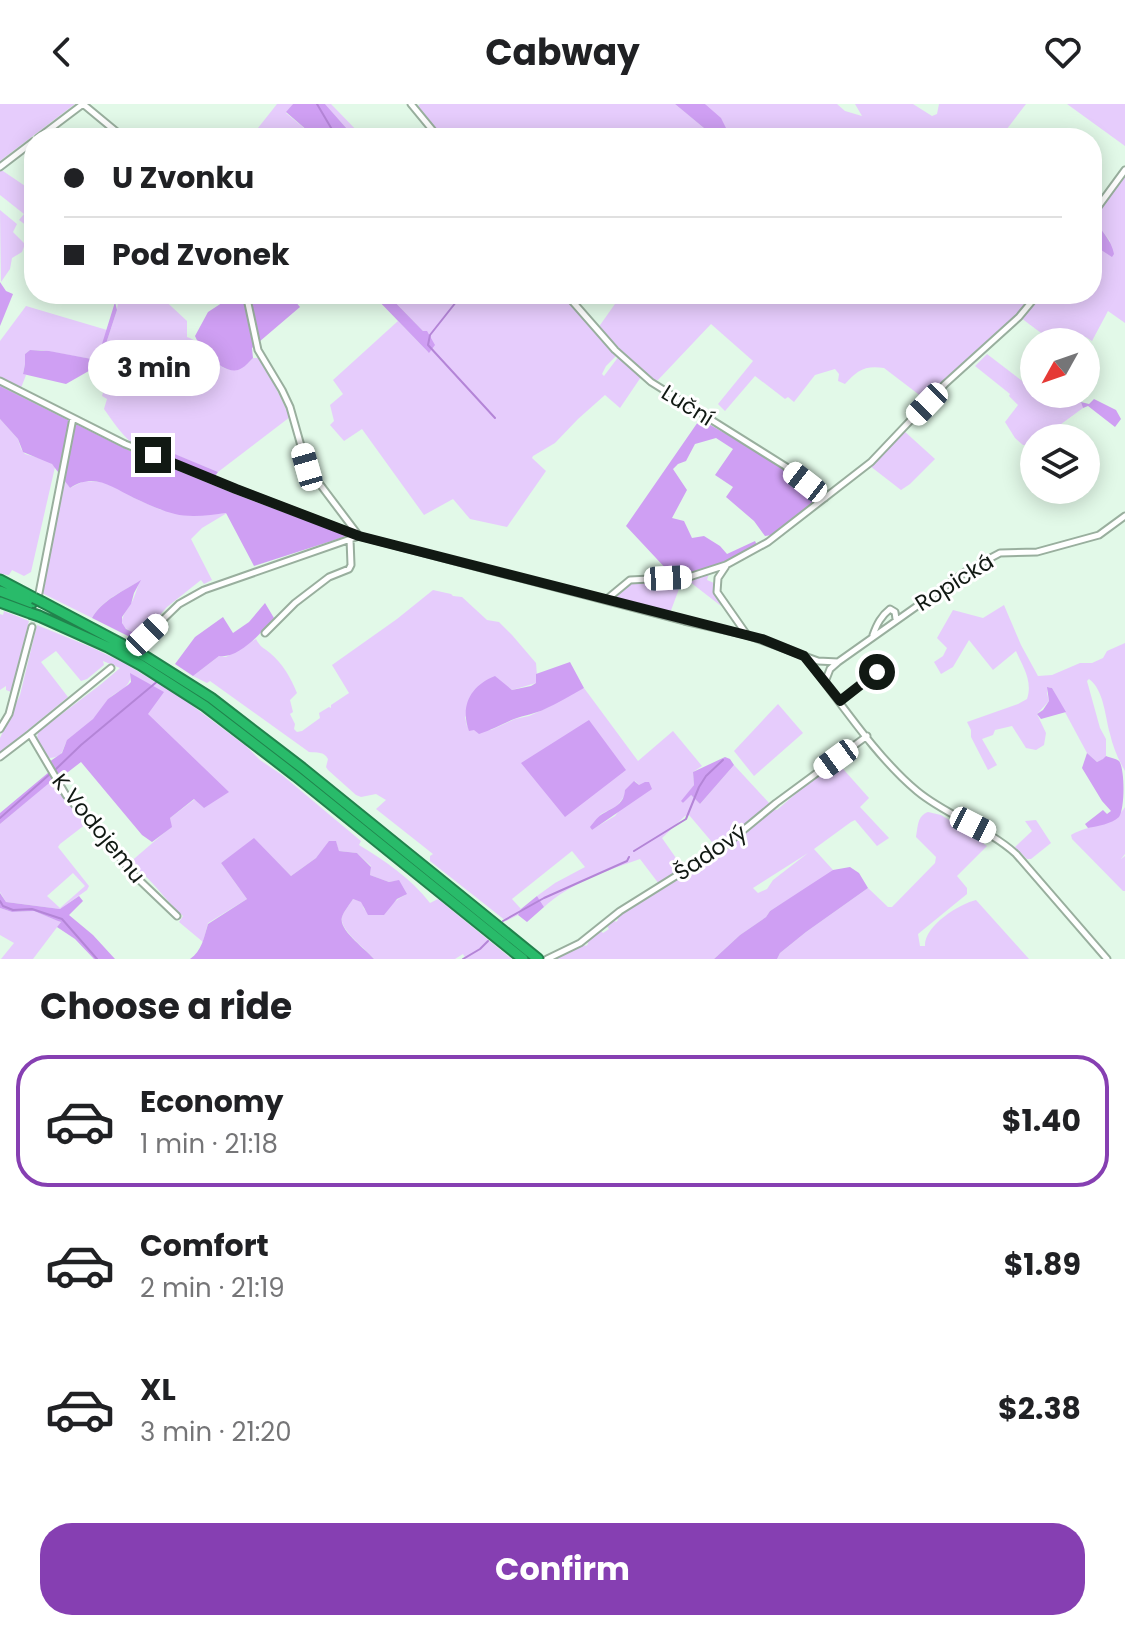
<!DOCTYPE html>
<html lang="en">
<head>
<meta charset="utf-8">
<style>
	body { margin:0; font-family:Poppins,sans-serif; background:#f6f6f6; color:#202124; height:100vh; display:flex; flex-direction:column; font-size:30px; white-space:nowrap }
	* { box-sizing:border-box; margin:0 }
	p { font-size:26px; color:#757577 }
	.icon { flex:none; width:44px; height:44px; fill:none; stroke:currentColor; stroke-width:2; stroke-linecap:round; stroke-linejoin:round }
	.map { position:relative; height:855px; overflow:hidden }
	.panel { display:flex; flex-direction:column; background:#fff; flex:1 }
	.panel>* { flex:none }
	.hud { position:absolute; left:24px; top:24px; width:1078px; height:176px; border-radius:32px; box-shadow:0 4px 20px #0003; display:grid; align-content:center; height:176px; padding:0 40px; background:#fff }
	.needle { width:52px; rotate:230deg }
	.fabs { position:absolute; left:1020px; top:224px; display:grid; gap:16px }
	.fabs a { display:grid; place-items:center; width:80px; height:80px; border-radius:50%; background:#fff; box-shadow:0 4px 20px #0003; font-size:40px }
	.end { position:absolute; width:36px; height:36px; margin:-18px; border:10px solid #111913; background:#fff; box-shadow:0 0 0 4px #fff }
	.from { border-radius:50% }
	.bubble { position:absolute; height:56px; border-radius:28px; background:#fff; box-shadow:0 4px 20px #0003; font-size:26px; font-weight:700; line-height:56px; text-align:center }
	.car { position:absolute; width:24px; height:48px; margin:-24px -12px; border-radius:10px; box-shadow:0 0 6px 2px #0007; background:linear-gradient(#fff 24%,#345 0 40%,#fff 0 76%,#345 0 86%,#fff 0) }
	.hud b { display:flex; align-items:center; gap:28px; height:76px; font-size:30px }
	.hud b+b { border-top:2px solid #e0e0e0 }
	.hud i { width:20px; height:20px; background:#202124 }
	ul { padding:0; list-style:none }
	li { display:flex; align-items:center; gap:24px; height:132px; margin:0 16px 12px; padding:0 24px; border:4px solid transparent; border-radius:32px }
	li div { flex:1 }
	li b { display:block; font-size:30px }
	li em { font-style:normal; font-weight:700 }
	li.current { border-color:#863fb2 }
	li>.icon { width:72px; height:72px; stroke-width:1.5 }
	h2 { padding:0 40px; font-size:36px; line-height:96px }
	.action { display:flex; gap:16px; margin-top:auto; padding:16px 40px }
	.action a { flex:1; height:92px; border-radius:32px; background:#863fb2; color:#fff; font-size:32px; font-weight:700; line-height:92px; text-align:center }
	header { display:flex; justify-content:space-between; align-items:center; height:104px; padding:0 40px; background:#fff; font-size:36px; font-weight:700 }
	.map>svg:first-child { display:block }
	.green { fill:#e6ccfc; fill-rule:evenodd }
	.forest { fill:#cf9ff3 }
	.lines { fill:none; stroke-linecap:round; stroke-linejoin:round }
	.stream { stroke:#b485d7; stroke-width:2 }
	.minor-tunnel { stroke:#c3d7c8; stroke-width:5; stroke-dasharray:5 2.5; stroke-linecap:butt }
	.minor-casing { stroke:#99af9e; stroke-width:9 }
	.motorway-casing { stroke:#21824c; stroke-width:13 }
	.minor { stroke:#fff; stroke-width:5 }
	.motorway { stroke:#29bb6a; stroke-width:9 }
	.motorway-bridge-casing { stroke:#21824c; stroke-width:13; stroke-linecap:butt }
	.motorway-bridge { stroke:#29bb6a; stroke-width:9 }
	.route { stroke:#111913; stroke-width:10 }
	.labels { text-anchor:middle; stroke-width:6; stroke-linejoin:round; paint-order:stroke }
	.street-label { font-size:22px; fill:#111913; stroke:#fff }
</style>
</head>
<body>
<header><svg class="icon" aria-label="back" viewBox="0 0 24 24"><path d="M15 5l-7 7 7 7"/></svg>Cabway<svg class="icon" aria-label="heart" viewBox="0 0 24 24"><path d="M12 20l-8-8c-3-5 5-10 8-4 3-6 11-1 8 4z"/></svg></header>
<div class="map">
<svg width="1125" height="855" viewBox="0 0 1125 855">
	<rect width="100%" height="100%" fill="#e2f9e8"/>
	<!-- green -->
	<path class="green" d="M0,0h75l-75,57z
		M277,0h16l-7,9 30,25h-66z
		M325,0h6l33,34h-9z
		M420,0h255l41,34h-196l-4,-3 -6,3h-66l-26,-32z
		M705,0h132l8,7 17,5 -7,-12h58l19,12 5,-2 2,-10h87l-26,34h-269z
		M1067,0h58v42z
		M0,65l34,23v27l-7,7 -8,-6 5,-6 -24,-19z
		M1125,71v148l-17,-12 -16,30 -6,-4c-25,16 -44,-4 -65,-19l20,-24h51v-50l11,6 7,-9 -18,-23z
		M0,106l17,14 -4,8 12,12 -3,8 -10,6 -2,11 -9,13z
		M119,190h39l29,27v16c25,7 34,55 66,21h6l13,22 18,37 -72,55 -54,-22 -18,-10 -5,-6 -10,8c-10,-8 -19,-22 -27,-33l3,-10 -5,-3 2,-7 -12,-10 2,-11 7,-1 -1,-5 17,-52z
		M387,190h176l30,36 24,25 -11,11 -4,8 2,2 15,-20 22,21 -21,31 -15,-13 -27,24 -23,24 -22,13 -1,2 14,13 -39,56 -37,-8 -17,-20 -29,16 -62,-86 -18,12 -14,-16 4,-4 -4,-16 13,-11 -10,-14 65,-59 30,31 -4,-20z
		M622,190h411l-14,20 -71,63 -22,23 -42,-32c-20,-3 -27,3 -39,16l-7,-3 1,-7 -4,-5 -20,6 -21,27 -6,-5 -3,2 -30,-23 -30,35 -7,-7 35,-43 -42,-37 -53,56 -4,1 -56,-53z
		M26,202l81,24 -10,30 -56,-10h-11l-5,4v10l-2,9 3,2 -5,13 -21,-11v-36z
		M987,250l47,36v4h39l8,8 2,6 -41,30h-8l-2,7h-9l-8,-7 -10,-16 13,-17 -9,-9 1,-2 -35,-28z
		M0,315l18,20 3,10 4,5 24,7 6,6 -24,105 -7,4 -12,-6 -3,5 -9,-1z
		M903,326l32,29 -25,25 -9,6 -31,-24z
		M65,377l5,7 14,-7 18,1 18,7 12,8 29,13 52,4 14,-1 -25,15 -11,11 21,41 -8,4 -3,-4 -34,27 -26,29c-20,-9 -25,-11 -11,-31 4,-5 7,-17 10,-24 -17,10 -38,19 -48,37l-50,-25z
		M709,469l-2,7 7,3v10l7,13 -31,-24z
		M682,477l-12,32 -56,-16 16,-14z
		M433,486l18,4 2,2 9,1 25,23 12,2 13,13 24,28 1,13 -1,7 -24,7 -8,-6 -39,33 2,9 7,4h17l24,-11 14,-3 20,-9 13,-9 22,-10 54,73 35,-30 29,35 -9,6 1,13 -12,16 1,2 7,-9 10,10 34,-39 36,39 -33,31 -20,13 -28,-33 -4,1 -23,22 21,30 -24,16 -19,-25c-34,12 -68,23 -96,48l-7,-11 18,-13 30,-16 -13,-16 -60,48 9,10 -3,6 -12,6 -76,-60v-5l3,-2 -57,-45 10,-9 -10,-6 -15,3 -5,-2 -28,-25 -2,-3 2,-8c-4,-8 -11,-6 -19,-7l-99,-71 -3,2 -14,-7 26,-20 7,1 30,-18c4,8 8,9 14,14 13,11 21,25 27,40l-7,7 3,12 -3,2 5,10 -1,5 3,3 5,-1 18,-13 -1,-5 10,-6 2,1v-3l18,-12 -17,-28 65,-46zM635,677l4,4 -24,31 -24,14 10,-16 16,-8z
		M1004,501l17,40 17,31 14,-1 28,-12h12l11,-5 4,-7 18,-8v128c-7,-12 -12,-24 -15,-37 -5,-18 -6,-44 -21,-55l-2,2 13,47 6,11v17l-2,3 -7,3 -10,-9 -35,-65 -4,-1 -1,6 2,8 -12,13 9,19 -2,12 -8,5 -10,-2 -14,-22 -17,4 -2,5 -11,4 15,26 -9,5 -17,-33v-7l-4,-8 51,-18 9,-5c6,-18 -4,-32 -11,-48l-23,19 -24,-30 -16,27 -12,7 -7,-12 9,-6 4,-8 -10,-10 16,-28 30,8z
		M4,507l25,10 -18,71 -5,-2v-4l-6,4v-76l3,1z
		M37,521l56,23 31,15 58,35 64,48 14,14 22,15 79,66 -2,4c26,16 52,33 71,58l8,-4 74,60h-46l-3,-5 -8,5h-81c-8,-10 -35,-29 -32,-42 2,-6 8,-13 11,-18l9,3 2,7 7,6c15,-3 22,-14 34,-20l-10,-14 -6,1 -19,-7 1,-9 -14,-13 -18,-2 -3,-9 -6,-1 -14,17 -25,18 -37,-37 -33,24 26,36 -39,24 -5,19 -24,-20 4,-6c-19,-16 -33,-42 -55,-52l43,-37 -1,-9 25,-19 9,9 -57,-94 16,-22 -32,-18c-1,17 -16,16 -24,27 -4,5 -7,11 -12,16 -7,8 -17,14 -25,21 -10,9 -3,19 -21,20l-12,-19 1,-7 62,-47 20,-17 -17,-7 1,4 -17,14 -6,2 -25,-30 -15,11 27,35 -68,56v-15l20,-43z
		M778,600l25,29 -49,43 -20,-25z
		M836,657l33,37 -9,9 29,31 -12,8 -22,-26 -4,2 -37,27 19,21 -1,2 -62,39 -4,6 -26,18 -26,24h-160l29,-15 3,2 2,-2 -1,-4 13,-10 3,3 6,-4 -3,-4 7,-6 3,3 2,-2 -1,-3 5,-4 70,-43 19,-7 -2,-4 29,-19 35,-31 4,1 39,-34zM808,749l-35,27 -6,9 -9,4 -5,-5z
		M50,678l36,42 -26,20 -2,3 31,39 -2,4 -27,19 -54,-7 -6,-10v-68zM73,769l12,13 -25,22 -13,-12z
		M1125,703v47l-4,5 4,-3v35h-2l-51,-52 -1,-4c19,-11 42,-8 54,-28z
		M928,708l13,3 18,11 2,-3 26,15v3l-6,1 6,4 -30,30 10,12v6l-49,40 2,12h5c-1,-20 34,-42 51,-46l53,59h-252l3,-6 26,-21 62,-44 20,19h4l43,-44 1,-6 -20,-20c2,-10 1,-21 12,-25z
		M1036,716l15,23 -20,16h-4l-12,-12 17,-16 -7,-10z
		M0,804l12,4 22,-1 27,11 -28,37h-32l13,-16 -14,-8z"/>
	<!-- forest -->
	<path class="forest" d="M293,0h32l30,34h-39l-30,-26z
		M675,0h30l16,14 10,20h-15z
		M1092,115c8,9 20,22 22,35l-2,3 -20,-13z
		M0,178l6,9 7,3 -13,32z
		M249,190h40l11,13 -48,41 1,10c-4,4 -9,10 -15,12 -16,4 -38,-21 -43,-34l13,-24 23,-15 12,2z
		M372,190h15l36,37h4l8,14 -6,8z
		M115,198l2,8 -17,52 1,5 -7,1 -28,16 -43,-10 2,-10v-10l5,-4 19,1 48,9z
		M0,282l128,64 107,44 112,42 -93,30 -28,-53c-15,2 -35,5 -51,1 -13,-3 -28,-10 -41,-16 -22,-11 -40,-26 -64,-10l-18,-24 -29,-12 -5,-13 -18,-20z
		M1094,295l22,11 5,9 -6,8 -27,-21 -5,2 -2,-6 8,2z
		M700,315l71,41 44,34 1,4 -3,6 -41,31 -7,1 -11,-15 -28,-24 7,-10 -18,-12 18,-26 -17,-11 -21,6 -9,17 -8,3 -5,5 14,21 -15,28 12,3 8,17 12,-2 16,10 7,8 28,-13 2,4c-20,11 -65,36 -87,28l-44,-47z
		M141,329l12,12 65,27 -3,4 -7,-2 -52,-18 -25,-14z
		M141,476l-7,13 -3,11 -9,13v6l4,6 15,7 -3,5 -46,-23c10,-18 32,-27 49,-38z
		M265,499l9,15c-12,14 -35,41 -55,38l-26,20 -18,-12 20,-27 28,-20 10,16 16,-11z
		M570,558l14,26c-13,7 -26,15 -39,21 -10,5 -21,6 -31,10 -12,5 -22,11 -35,15l-5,-4 -5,1c-9,-25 1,-45 26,-55l17,14 19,-4 5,-3v-9z
		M130,569l34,19 -16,22 81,78 -25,16 -10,-9 -24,19 2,9 -20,15 -10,-7 -61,-73 -22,17 -10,-17 13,-9 5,-13 26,-21 15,-20 20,-14 3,-3z
		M1047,583l5,1 14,24 -25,7 -4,-5 6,-4 6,-9z
		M589,616l37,50 -61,47 -44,-54z
		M1087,649l10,9 6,-3 3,-3c5,2 9,2 13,5 6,8 6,47 0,56 -8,7 -21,9 -31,11l-3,-4 18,-14 4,4 4,-3 -9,-10 -20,-33z
		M725,653l5,2 4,6 -34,39 -9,-9 -8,8 -2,-2 13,-16 -1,-13z
		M49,668l5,7 -54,45v-11z
		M634,677l5,4 6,-3h4l3,7 -60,41 -2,-3c4,-5 8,-11 14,-14 11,-6 20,-9 21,-23z
		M254,734l37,38 25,-18 13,-17h7l3,10 18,2 14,14 -1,8 19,7 10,-2 8,14 -10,5 -13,16h-16l-7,-13 -8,-3c-3,5 -9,12 -11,18 -4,13 24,32 32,42h-184c12,-8 14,-22 18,-35l39,-25 -26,-36z
		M850,763l9,6 9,15 -62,44 -26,21 -3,6h-63l26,-24 26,-18 4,-6 63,-41z
		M0,789l6,9 54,7 19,-13 4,5 -14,14 24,20 22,24h-21l-19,-20 -18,-12 4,-5 -3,-1 -24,-10 -22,1 -12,-4z
		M537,792l7,11 -17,15 -9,-7 3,-6z"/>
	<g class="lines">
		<!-- stream -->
		<path class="stream" d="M317,0l20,34
			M460,190v3l-30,38 -2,10 67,73
			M55,666l26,-25 78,-65
			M0,714l50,-44
			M634,747l52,-32 13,-32 7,-11 17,-16
			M0,797l3,5 10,4 19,-1 30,10 35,40
			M503,817l41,-23 83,-37 2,-4
			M463,855l17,-10 8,-8"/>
		<!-- minor-tunnel -->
		<path class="minor-tunnel" d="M32,523l6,-29"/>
		<defs>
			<path id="minor" d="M83,0l41,34
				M411,0l28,34
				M38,34l45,-34
				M0,63l34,-26
				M1092,111l33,-45
				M566,190l49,56 36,32 134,84 40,32
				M0,277l125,63 111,45 123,47 325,85 63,14 71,26 20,1
				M726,462l-8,12 -1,14 30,43
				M39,489l34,-175
				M607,495l23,-19 59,-3 37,-12 42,-23 103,-80 74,-78 74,-67 19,-23
				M265,529l30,-30 34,-26 20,-8 2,-4 -1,-26
				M147,531l32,-31 25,-14 155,-54 -52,-69 -17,-60 -8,-17 -24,-40 -12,-56
				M873,531c4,-11 8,-19 17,-26l5,3 1,7
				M806,554c33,42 70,99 111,133 30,25 69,36 99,63l91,105
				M825,578l5,-13 8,-7 130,-92 32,-17 37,-1 62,-17 26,-19
				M840,597l49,-37
				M0,625l9,-15 23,-87
				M30,630l81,-66
				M0,653l30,-23 36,61 41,46 25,32 45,43
				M547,855l33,-16 40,-32 104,-65 52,-43 91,-67"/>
			<path id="motorway" d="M0,476l34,18
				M0,487l32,12
				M0,498l30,11
				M42,498l104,55 65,41 91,70 236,191
				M39,512l69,31 33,18 64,41 91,70 227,183"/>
		</defs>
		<!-- minor casing -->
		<use href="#minor" class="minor-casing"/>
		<!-- motorway casing -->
		<use href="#motorway" class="motorway-casing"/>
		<!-- minor -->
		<use href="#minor" class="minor"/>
		<!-- motorway -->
		<use href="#motorway" class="motorway"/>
		<defs>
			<path id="motorway-bridge" d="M34,494l8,4
				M30,509l9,3"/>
		</defs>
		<!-- motorway-bridge casing -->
		<use href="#motorway-bridge" class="motorway-bridge-casing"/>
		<!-- motorway-bridge -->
		<use href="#motorway-bridge" class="motorway-bridge"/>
	</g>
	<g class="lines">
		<!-- route -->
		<path class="route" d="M153,351l83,34 123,47 403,103 42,17 36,45 37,-29"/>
	</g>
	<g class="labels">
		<!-- street labels -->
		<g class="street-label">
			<text transform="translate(688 301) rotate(32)" y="8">Luční</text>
			<text transform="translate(954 478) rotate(-32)" y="8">Ropická</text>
			<text transform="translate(99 724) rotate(51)" y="8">K Vodojemu</text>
			<text transform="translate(710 748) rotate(-34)" y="8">Šadový</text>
		</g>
	</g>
</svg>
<div class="fabs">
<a><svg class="needle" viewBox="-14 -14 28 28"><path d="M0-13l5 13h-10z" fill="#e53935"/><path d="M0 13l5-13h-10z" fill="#757577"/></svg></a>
<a><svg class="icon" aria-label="layers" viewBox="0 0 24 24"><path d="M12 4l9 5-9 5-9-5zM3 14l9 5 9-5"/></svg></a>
</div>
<i class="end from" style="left:877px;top:568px"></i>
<i class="end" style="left:153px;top:351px"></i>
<div class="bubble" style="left:88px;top:236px;width:132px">3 min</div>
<i class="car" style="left:927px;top:300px;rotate:224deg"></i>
<i class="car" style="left:307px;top:363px;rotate:344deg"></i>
<i class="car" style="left:805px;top:378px;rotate:308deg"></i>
<i class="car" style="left:668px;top:474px;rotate:87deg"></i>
<i class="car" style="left:147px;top:531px;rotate:46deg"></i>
<i class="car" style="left:836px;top:655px;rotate:234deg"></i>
<i class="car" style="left:973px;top:721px;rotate:117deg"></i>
<div class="hud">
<b><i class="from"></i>U Zvonku</b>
<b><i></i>Pod Zvonek</b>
</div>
</div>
<section class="panel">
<h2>Choose a ride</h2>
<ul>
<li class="current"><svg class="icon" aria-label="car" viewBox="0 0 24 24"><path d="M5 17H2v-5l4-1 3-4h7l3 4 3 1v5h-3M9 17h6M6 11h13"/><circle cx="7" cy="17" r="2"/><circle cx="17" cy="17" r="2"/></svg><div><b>Economy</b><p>1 min · 21:18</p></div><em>$1.40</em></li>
<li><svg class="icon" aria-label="car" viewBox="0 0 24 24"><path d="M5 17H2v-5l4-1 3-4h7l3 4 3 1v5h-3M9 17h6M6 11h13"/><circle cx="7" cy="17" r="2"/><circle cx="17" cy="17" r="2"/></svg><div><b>Comfort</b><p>2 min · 21:19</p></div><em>$1.89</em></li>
<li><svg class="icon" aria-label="car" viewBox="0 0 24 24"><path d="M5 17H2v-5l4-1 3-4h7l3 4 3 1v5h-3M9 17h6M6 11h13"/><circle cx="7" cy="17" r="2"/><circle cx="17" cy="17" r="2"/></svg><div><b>XL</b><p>3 min · 21:20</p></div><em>$2.38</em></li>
</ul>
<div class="action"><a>Confirm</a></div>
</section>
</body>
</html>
